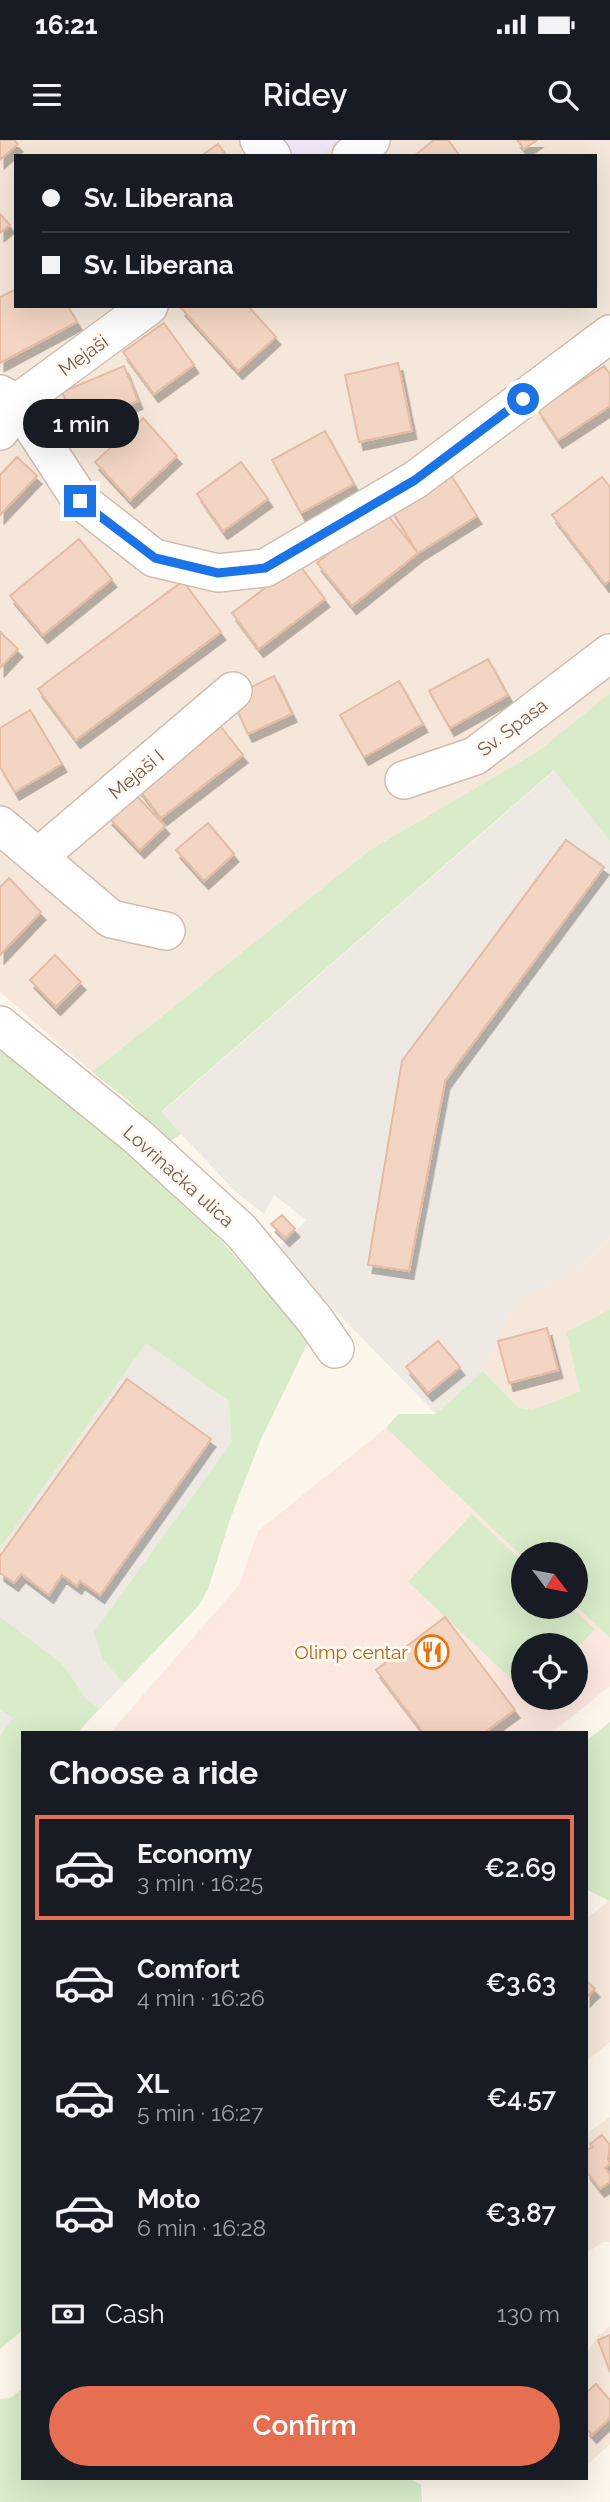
<!DOCTYPE html>
<html lang="en">
<head>
<meta charset="utf-8">
<style>
	body { margin:0; font-family:Raleway,sans-serif; background:#242831; color:#f1f3f6; height:100vh; display:flex; flex-direction:column; font-size:26px; white-space:nowrap }
	* { box-sizing:border-box; margin:0 }
	p { font-size:23px; color:#9ea1a6 }
	.icon { flex:none; width:38px; height:38px; fill:none; stroke:currentColor; stroke-width:2; stroke-linecap:round; stroke-linejoin:round }
	.map { position:relative; flex:1; overflow:hidden }
	.drawer { position:absolute; left:21px; top:1591px; width:567px; height:749px; display:flex; flex-direction:column; background:#171b24; border-radius:0px; box-shadow:0 7px 28px #0002 }
	.drawer>* { flex:none }
	.hud { position:absolute; left:14px; top:14px; width:583px; height:154px; border-radius:0px; box-shadow:0 7px 28px #0002; display:grid; align-content:center; height:154px; padding:0 28px; background:#171b24 }
	.needle { width:46px; rotate:122deg }
	.controls { position:absolute; left:511px; top:1402px; display:grid; gap:14px }
	.controls a { display:grid; place-items:center; width:77px; height:77px; border-radius:50%; background:#171b24; box-shadow:0 7px 28px #0002; font-size:35px }
	.end { position:absolute; width:32px; height:32px; margin:-16px; border:9px solid #1a73e8; background:#fff; box-shadow:0 0 0 4px #fff }
	.from { border-radius:50% }
	.bubble { position:absolute; height:49px; border-radius:24px; background:#171b24; box-shadow:0 7px 28px #0002; font-size:23px; font-weight:600; line-height:49px; text-align:center }
	.hud b { display:flex; align-items:center; gap:24px; height:66px; font-size:26px }
	.hud b+b { border-top:2px solid #363941 }
	.hud i { width:18px; height:18px; background:#f1f3f6 }
	ul { padding:0; list-style:none }
	li { display:flex; align-items:center; gap:21px; height:105px; margin:0 14px 10px; padding:0 14px; border:4px solid transparent; border-radius:0px }
	li div { flex:1 }
	li b { display:block; font-size:26px }
	li em { font-style:normal; font-weight:600 }
	li.active { border-color:#e76f51 }
	li>.icon { width:63px; height:63px; stroke-width:1.5 }
	h2 { padding:0 28px; font-size:32px; line-height:84px }
	.pay { display:flex; align-items:center; gap:18px; height:77px; padding:0 28px; font-size:26px }
	.pay p { margin-inline-start:auto }
	.primary-button { display:flex; gap:14px; margin-top:auto; padding:14px 28px }
	.primary-button a { flex:1; height:80px; border-radius:42px; background:#e76f51; color:#fff; font-size:28px; font-weight:600; line-height:80px; text-align:center }
	.status { display:flex; justify-content:space-between; align-items:center; height:49px; padding:0 35px; background:#171b24; direction:ltr }
	.status svg { height:19px; fill:currentColor }
	header { display:flex; justify-content:space-between; align-items:center; height:91px; padding:0 28px; background:#171b24; font-size:32px; font-weight:600 }
	.map>svg:first-child { display:block }
	.residential { fill:#f5e8da; fill-rule:evenodd }
	.commercial { fill:#fde8e0; fill-rule:evenodd }
	.industrial { fill:#efe9e4 }
	.education { fill:#f3e8fa }
	.green { fill:#d8ecc9 }
	.building { fill:#f3d5c3; stroke:#e6bba3; stroke-width:2; filter:url(#shadow) }
	.lines { fill:none; stroke-linecap:round; stroke-linejoin:round }
	.minor-casing { stroke:#d1beb0; stroke-width:40 }
	.minor { stroke:#fff; stroke-width:37 }
	.route { stroke:#1a73e8; stroke-width:9 }
	.labels { text-anchor:middle; stroke-width:6; stroke-linejoin:round; paint-order:stroke }
	.street-label { font-size:19px; fill:#7a5c4d; stroke:#fffaf3 }
	.food-label { font-size:19px; fill:#c56008; stroke:#fffaf3; text-anchor:end }
</style>
</head>
<body>
<div class="status"><b>16:21</b><svg viewBox="0 0 49 12"><path d="M0 12V9h3v3zM5 12V6h3v6zM10 12V3h3v9zM15 12V0h3v12zM26 1h20v11H26zM47 4h2v5h-2z"/></svg></div>
<header><svg class="icon" aria-label="menu" viewBox="0 0 24 24"><path d="M4 6h16M4 12h16M4 18h16"/></svg>Ridey<svg class="icon" aria-label="search" viewBox="0 0 24 24"><circle cx="10" cy="10" r="6"/><path d="M15 15l6 6"/></svg></header>
<div class="map">
<svg width="610" height="2362" viewBox="0 0 610 2362">
	<defs>
		<filter id="shadow"><feDropShadow dx="4.5" dy="8" stdDeviation="0" flood-color="#0004"/></filter>
	</defs>
	<rect width="100%" height="100%" fill="#fdf6ec"/>
	<!-- residential -->
	<path class="residential" d="M0,0h610v553l-73,59 -167,98 -278,222 -92,-80zM16,16h579v150h-579z
		M610,1098v71l-44,23 14,59 -47,19 -15,-3 -35,-36 32,-69 66,-35z
		M610,1760v142l-24,20v-143z
		M610,1977v125h-7l-17,11v-119z
		M610,2186v118l-24,22v-113l13,-18z"/>
	<!-- commercial -->
	<path class="commercial" d="M386,1288l137,129v49h53l34,32v48l-57,46h-442l128,-147 19,-54zM523,1505h53v53h-53z"/>
	<!-- industrial -->
	<path class="industrial" d="M555,630l55,71v397l-29,29 -66,35 -32,69 -47,43 -159,-163 29,-31 -32,-25 -10,19 -27,-21 -76,-80z
		M0,1171l309,29 -48,99 -31,80 -22,70 -9,16 -121,127h-55l-23,78z"/>
	<!-- education -->
	<path class="education" d="M277,0h63l-21,16h-29z"/>
	<!-- green -->
	<path class="green" d="M610,553v148l-56,-71 -393,342 20,22 -14,9 -38,-42 -37,-29 278,-222 167,-98z
		M0,908l136,110 55,49 118,133 -48,99 -31,80 -22,70 -9,16 -75,78 -21,-23 -9,-28 138,-190 -3,-41 -83,-58 -146,205z
		M610,1169v329l-34,-32v-52h-53v3l-137,-129 12,-14h38l47,-43 35,36 15,3 47,-19 -14,-59z
		M472,1374l51,48v44l48,1 24,22 -19,20v-4h-53v45l-115,-108z
		M0,1477l62,47 24,35 13,9 -21,24h-55v598l-23,19v-613l13,-18 -13,-9z
		M610,1582v178l-1,1 -23,-12v-148z
		M23,2248v90h385l13,7 1,17h-422v-103l10,-1z"/>
	<!-- building -->
	<path class="building" d="M0,0h14l4,4 -18,16z
		M434,0h14l12,16h-46z
		M517,0h20l-13,9z
		M218,4l9,12h-26z
		M0,74l10,11 -10,8z
		M16,149v17h52l9,16 -77,41v-66z
		M182,166h66l28,31 -38,34 -57,-63z
		M164,183l30,42 -40,29 -31,-42z
		M398,223l14,68 -53,11 -14,-67z
		M124,226l14,35 -61,26 -15,-35z
		M604,226l6,8v32l-52,34 -20,-30z
		M143,278l34,38 -47,44 -35,-38z
		M325,291l29,53 -53,29 -29,-53z
		M17,317l20,19 -37,39v-40z
		M241,322l27,37 -45,32 -26,-37z
		M447,329l30,47 -59,37 -29,-47z
		M602,337l8,10v93l-5,4 -53,-69z
		M383,369l35,44 -66,53 -35,-43z
		M79,399l33,40 -69,56 -33,-39z
		M298,423l27,36 -66,50 -27,-36z
		M183,441l38,51 -145,108 -38,-51z
		M0,492l18,17 -18,19z
		M488,519l20,36 -58,33 -21,-37z
		M274,536l18,38 -44,20 -17,-37z
		M399,541l24,43 -59,33 -24,-42z
		M30,570l32,54 -47,28 -15,-25v-39z
		M214,578l29,37 -82,63 -29,-38z
		M134,653l31,33 -25,24 -32,-33z
		M208,683l26,31 -30,27 -28,-31z
		M566,700l38,27 -159,214 -36,190 -41,-6 34,-204z
		M9,738l32,34 -41,43v-68z
		M55,815l26,27 -25,25 -26,-27z
		M282,1075l13,14 -10,9 -14,-14z
		M547,1188l11,42 -49,13 -11,-42z
		M438,1201l22,26 -32,26 -22,-26z
		M127,1239l84,60 -111,156 -20,-14 -3,5 -15,-11 -13,20 -28,-21 -7,9 -14,-10v-17z
		M445,1477l70,93 -30,22h-62l-47,-62z
		M586,1840l9,9 -9,9z
		M602,1995l8,10 -2,14 2,5 -5,4 5,6v8l-10,7 -14,-18v-20l6,-4 -2,-3z
		M610,2195v37l-12,-32z
		M596,2244l14,16v18l-18,17 -6,-7v-35z"/>
	<g class="lines">
		<defs>
			<path id="minor" d="M259,0l13,16
				M351,16l20,-16
				M0,254l17,9 64,98 73,57 64,15 47,-5 150,-88 195,-146
				M0,291l17,-28 132,-97
				M404,640l71,-24 135,-103
				M0,685l111,94 55,12
				M38,717l195,-166
				M0,885l138,112 103,94 74,89 20,29"/>
		</defs>
		<!-- minor casing -->
		<use href="#minor" class="minor-casing"/>
		<!-- minor -->
		<use href="#minor" class="minor"/>
	</g>
	<g class="lines">
		<!-- route -->
		<path class="route" d="M80,361l75,57 63,15 47,-5 150,-88 108,-81"/>
	</g>
	<!-- icons -->
	<defs>
		<symbol id="restaurant-ring" viewBox="-11 -11 22 22"><circle r="9.5" fill="#fffaf3" stroke="#e8710a" stroke-width="1.5"/><path d="M-5-6h1v4h1v-4h1v4h1v-4h1v5L-1.5 .5V6h-2V.5L-5-1ZM5-6V6H3V1.5H1.5Q1.5-4 5-6Z" fill="#e8710a"/></symbol>
	</defs>
	<g fill-rule="evenodd">
		<use href="#restaurant-ring" x="413" y="1493" width="38" height="38"/>
	</g>
	<g class="labels">
		<!-- street labels -->
		<g class="street-label">
			<text transform="translate(83 215) rotate(-36)" y="7">Mejaši</text>
			<text transform="translate(512 587) rotate(-37)" y="7">Sv. Spasa</text>
			<text transform="translate(136 634) rotate(-40)" y="7">Mejaši I</text>
			<text transform="translate(179 1036) rotate(42)" y="7">Lovrinačka ulica</text>
		</g>
		<!-- food labels -->
		<g class="food-label">
			<text x="408" y="1519">Olimp centar</text>
		</g>
	</g>
</svg>
<div class="controls">
<a><svg class="needle" viewBox="-14 -14 28 28"><path d="M0-13l5 13h-10z" fill="#e53935"/><path d="M0 13l5-13h-10z" fill="#9ea1a6"/></svg></a>
<a><svg class="icon" aria-label="locate" viewBox="0 0 24 24"><circle cx="12" cy="12" r="6"/><path d="M12 2v4M12 18v4M2 12h4M18 12h4"/></svg></a>
</div>
<i class="end from" style="left:523px;top:259px"></i>
<i class="end" style="left:80px;top:361px"></i>
<div class="bubble" style="left:23px;top:259px;width:116px">1 min</div>
<div class="hud">
<b><i class="from"></i>Sv. Liberana</b>
<b><i></i>Sv. Liberana</b>
</div>
<section class="drawer">
<h2>Choose a ride</h2>
<ul>
<li class="active"><svg class="icon" aria-label="car" viewBox="0 0 24 24"><path d="M5 17H2v-5l4-1 3-4h7l3 4 3 1v5h-3M9 17h6M6 11h13"/><circle cx="7" cy="17" r="2"/><circle cx="17" cy="17" r="2"/></svg><div><b>Economy</b><p>3 min · 16:25</p></div><em>€2.69</em></li>
<li><svg class="icon" aria-label="car" viewBox="0 0 24 24"><path d="M5 17H2v-5l4-1 3-4h7l3 4 3 1v5h-3M9 17h6M6 11h13"/><circle cx="7" cy="17" r="2"/><circle cx="17" cy="17" r="2"/></svg><div><b>Comfort</b><p>4 min · 16:26</p></div><em>€3.63</em></li>
<li><svg class="icon" aria-label="car" viewBox="0 0 24 24"><path d="M5 17H2v-5l4-1 3-4h7l3 4 3 1v5h-3M9 17h6M6 11h13"/><circle cx="7" cy="17" r="2"/><circle cx="17" cy="17" r="2"/></svg><div><b>XL</b><p>5 min · 16:27</p></div><em>€4.57</em></li>
<li><svg class="icon" aria-label="car" viewBox="0 0 24 24"><path d="M5 17H2v-5l4-1 3-4h7l3 4 3 1v5h-3M9 17h6M6 11h13"/><circle cx="7" cy="17" r="2"/><circle cx="17" cy="17" r="2"/></svg><div><b>Moto</b><p>6 min · 16:28</p></div><em>€3.87</em></li>
</ul>
<div class="pay"><svg class="icon" aria-label="cash" viewBox="0 0 24 24"><path d="M3 7h18v10H3z"/><circle cx="12" cy="12" r="2"/></svg>Cash<p>130 m</p></div>
<div class="primary-button"><a>Confirm</a></div>
</section>
</div>
</body>
</html>
